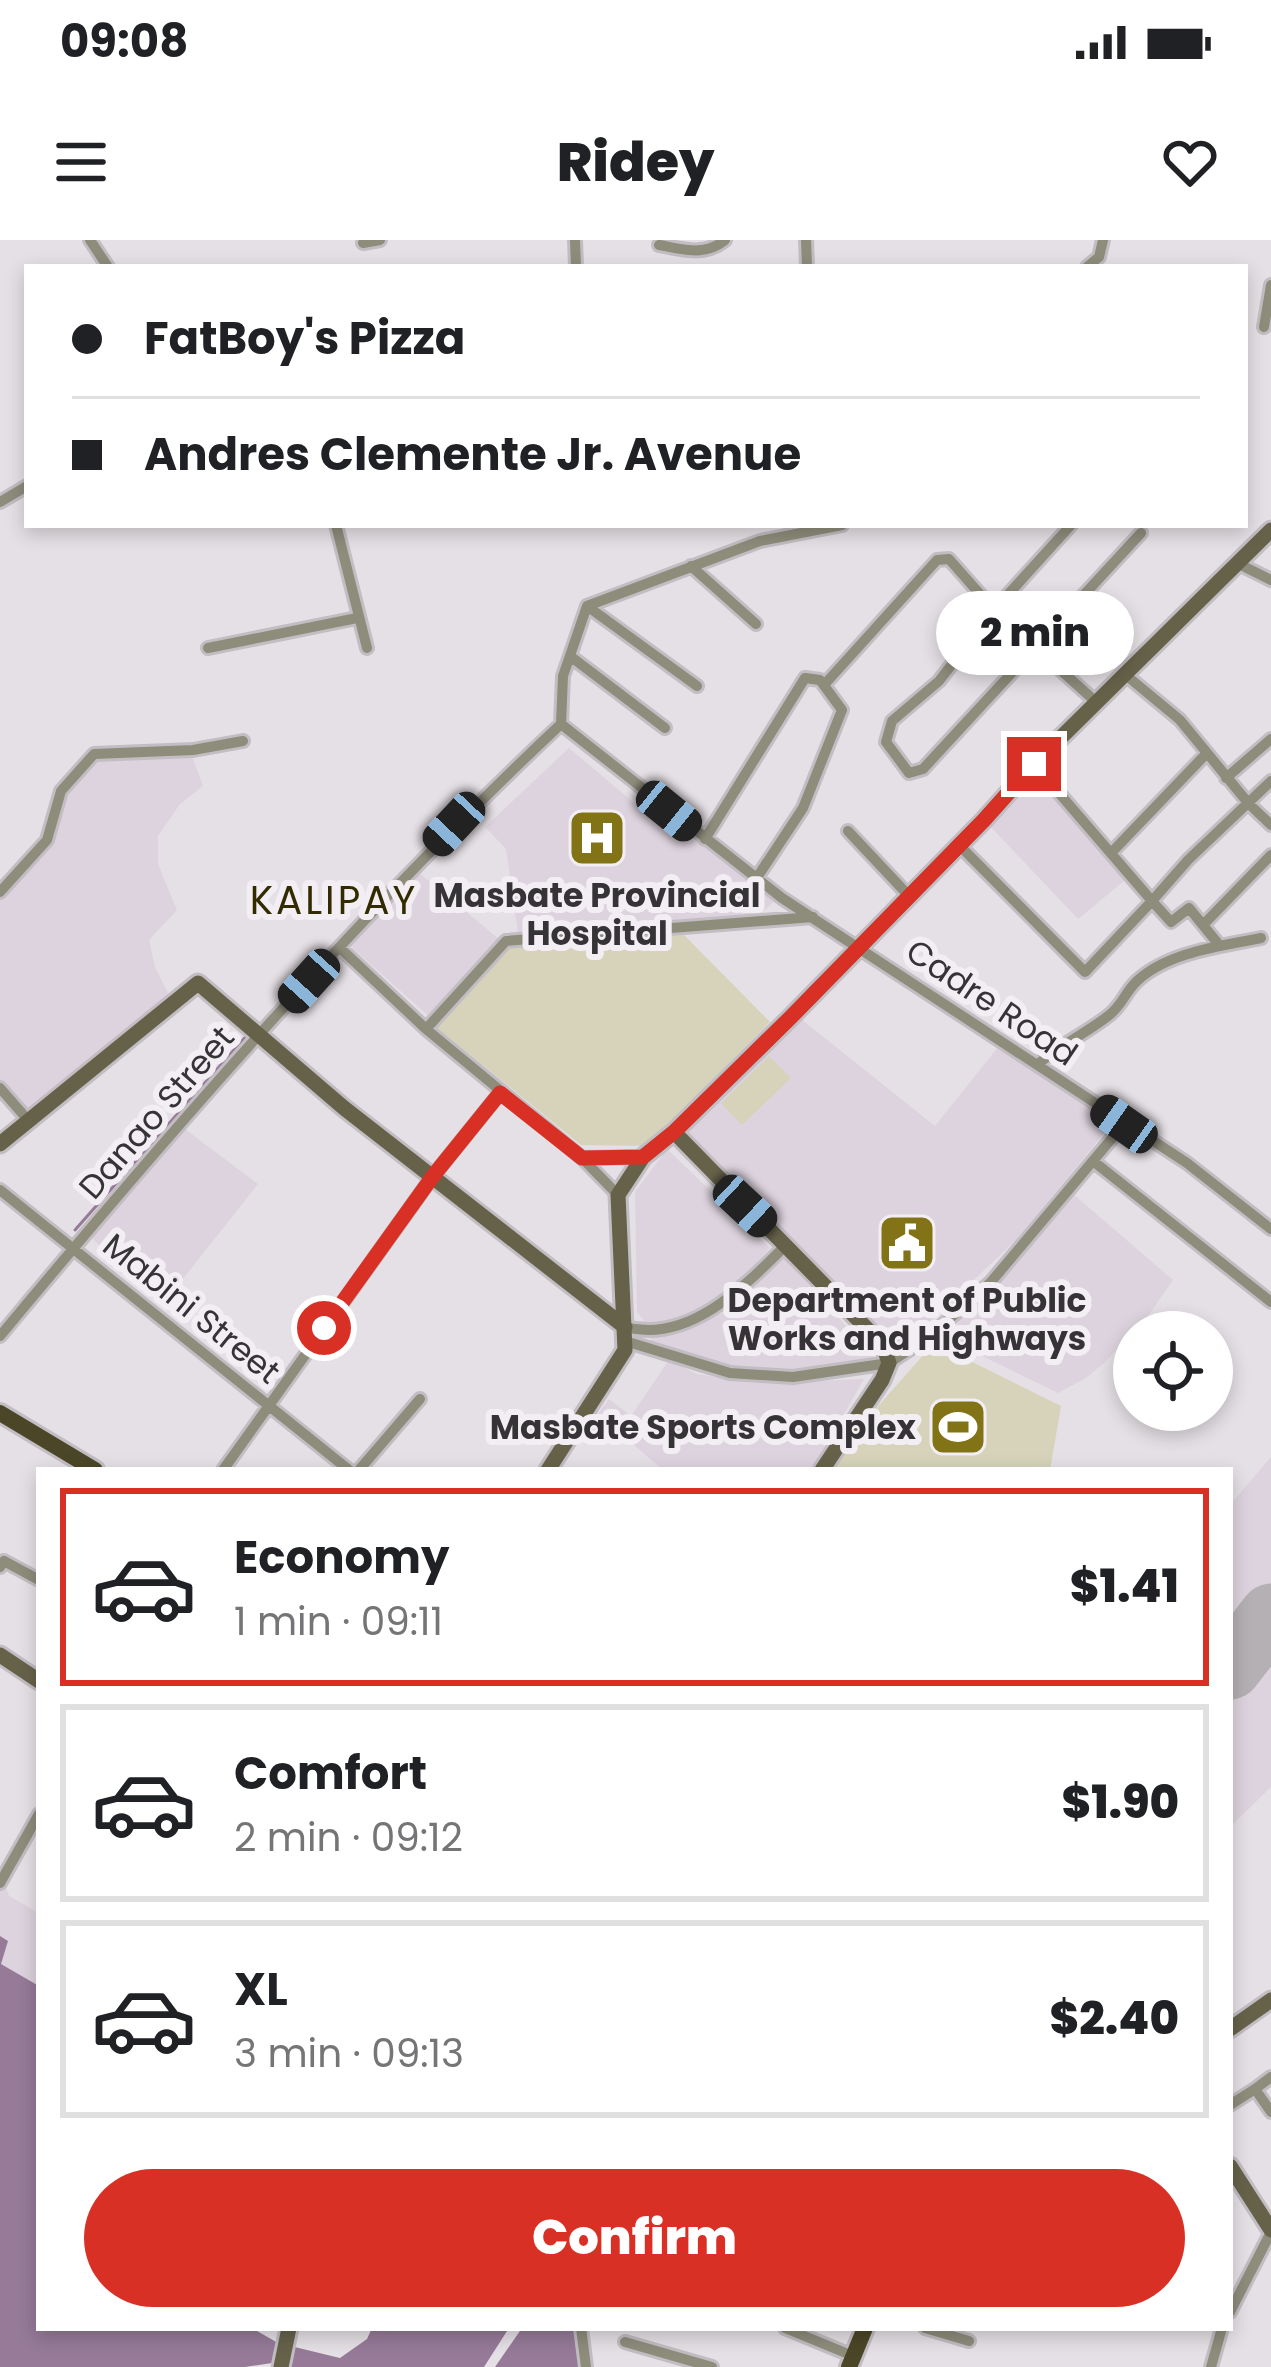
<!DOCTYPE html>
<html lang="en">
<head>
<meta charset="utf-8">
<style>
	body { margin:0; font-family:Poppins,sans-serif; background:#f6f6f6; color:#202124; height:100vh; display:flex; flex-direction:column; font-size:45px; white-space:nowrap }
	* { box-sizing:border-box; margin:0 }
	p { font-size:39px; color:#757577 }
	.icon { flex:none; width:66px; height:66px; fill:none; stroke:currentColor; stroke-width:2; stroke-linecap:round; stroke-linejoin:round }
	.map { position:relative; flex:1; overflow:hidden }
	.drawer { position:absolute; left:36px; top:1227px; width:1197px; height:864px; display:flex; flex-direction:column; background:#fff; border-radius:0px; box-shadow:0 6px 18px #0003 }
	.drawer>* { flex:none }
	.banner { position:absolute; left:24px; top:24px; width:1224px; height:264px; border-radius:0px; box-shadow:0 6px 18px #0003; display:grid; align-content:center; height:264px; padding:0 48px; background:#fff }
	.tools { position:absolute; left:1113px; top:1071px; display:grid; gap:24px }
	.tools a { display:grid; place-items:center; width:120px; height:120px; border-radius:50%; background:#fff; box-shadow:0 6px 18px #0003; font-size:60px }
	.end { position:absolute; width:54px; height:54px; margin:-27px; border:15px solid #d93025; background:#fff; box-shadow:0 0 0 6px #fff }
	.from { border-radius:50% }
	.bubble { position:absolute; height:84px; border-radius:42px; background:#fff; box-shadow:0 6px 18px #0003; font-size:39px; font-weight:800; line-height:84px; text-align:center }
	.car { position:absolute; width:36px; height:72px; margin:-36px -18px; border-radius:15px; box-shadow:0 0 9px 3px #0007; background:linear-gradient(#222 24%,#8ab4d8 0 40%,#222 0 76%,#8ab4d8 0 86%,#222 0) }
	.banner b { display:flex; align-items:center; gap:42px; height:114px; font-size:45px }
	.banner b+b { border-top:3px solid #e0e0e0 }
	.banner i { width:30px; height:30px; background:#202124 }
	ul { padding:21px 0 0; list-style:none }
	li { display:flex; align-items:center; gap:36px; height:198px; margin:0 24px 18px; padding:0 24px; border:6px solid #e0e0e0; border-radius:0px }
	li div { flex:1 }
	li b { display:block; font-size:45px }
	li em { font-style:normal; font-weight:800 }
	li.active { border-color:#d93025 }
	li>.icon { width:108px; height:108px; stroke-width:1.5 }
	.button { display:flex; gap:24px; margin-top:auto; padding:24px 48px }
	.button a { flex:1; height:138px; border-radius:72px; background:#d93025; color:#fff; font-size:48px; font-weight:800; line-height:138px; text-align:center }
	.status { display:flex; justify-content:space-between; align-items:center; height:84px; padding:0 60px; background:#fff; direction:ltr }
	.status svg { height:33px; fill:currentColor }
	header { display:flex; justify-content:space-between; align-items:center; height:156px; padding:0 48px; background:#fff; font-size:54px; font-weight:800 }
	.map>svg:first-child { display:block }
	.built { fill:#ddd3de }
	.green { fill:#d6d3ba }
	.water { fill:#967a98 }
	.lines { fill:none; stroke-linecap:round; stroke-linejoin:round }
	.stream { stroke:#967a98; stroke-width:3 }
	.taxiway { stroke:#b4b0b4; stroke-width:24 }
	.runway { stroke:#b4b0b4; stroke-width:63 }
	.street-casing { stroke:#c2bdc2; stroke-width:16 }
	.secondary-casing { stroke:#c2bdc2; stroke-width:21 }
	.primary-casing { stroke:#c2bdc2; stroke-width:22 }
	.street { stroke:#8e8c7b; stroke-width:10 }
	.secondary { stroke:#66624a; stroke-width:15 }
	.primary { stroke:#4b4627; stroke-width:16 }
	.route { stroke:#d93025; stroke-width:15 }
	.labels { text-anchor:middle; stroke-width:12; stroke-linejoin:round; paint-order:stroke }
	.poi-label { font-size:33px; font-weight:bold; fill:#353335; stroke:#f2eef3 }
	.street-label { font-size:33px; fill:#353335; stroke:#f2eef3 }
	.quarter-label { font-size:39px; letter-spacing:3px; fill:#322b00; stroke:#f2eef3 }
</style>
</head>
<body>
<div class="status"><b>09:08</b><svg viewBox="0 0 49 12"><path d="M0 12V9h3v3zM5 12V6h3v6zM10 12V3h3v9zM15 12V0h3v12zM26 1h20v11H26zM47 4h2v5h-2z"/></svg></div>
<header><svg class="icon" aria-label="menu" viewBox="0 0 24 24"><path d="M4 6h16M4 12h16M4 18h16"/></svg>Ridey<svg class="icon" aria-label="heart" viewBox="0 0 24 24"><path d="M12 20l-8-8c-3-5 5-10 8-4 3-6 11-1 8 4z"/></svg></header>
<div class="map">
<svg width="1271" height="2127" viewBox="0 0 1271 2127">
	<rect width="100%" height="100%" fill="#e5e0e5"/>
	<!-- built -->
	<path class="built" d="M569,508l70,59 9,-9 129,101 -16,14 -243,20 -12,-84 -21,-22z
		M153,515l39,1 11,30 -23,18 -22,32v28l19,46 -28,30 6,27 16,32 -147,113 -24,-31v-186l43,-42 18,-51 30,-40 15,-5z
		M1035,530l95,106 -52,43 -90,-95z
		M417,631l82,68 -68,79 -80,-71z
		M801,779l134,107 64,-80 113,78 -96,116 -116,110 -218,-214z
		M181,886l77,58 -91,115 -76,-61z
		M667,909l103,99 -32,35 -38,29 -51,15 -12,-15 -2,-120z
		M1072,953l101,87 -25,36 -44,47 -18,15 -28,15 -113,-55z
		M783,1017l94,103 -79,13 -62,-6 -87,-22 3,-10 77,-24z
		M669,1120l28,14 58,9 109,-4 -52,91h-149l-65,-56 11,-15 22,17z
		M1271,1217v330l-41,40v-322z
		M0,1630l9,26 30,17v73l-38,-22 6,-23 -7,-5z"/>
	<!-- green -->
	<path class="green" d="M684,695l86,87 -123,124 -66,-1 -145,-118 72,-79z
		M769,816l22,22 -49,47 -21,-22z
		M934,1103l127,63 -11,64h-218l8,-21z"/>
	<!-- water -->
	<path class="water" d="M0,1696l8,5 -7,23 38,22v342h213l26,15 62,15 27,-19 5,-11h137l-25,39h-193l-19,-4 -27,4h-245z
		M522,2088h54l4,39h-85z"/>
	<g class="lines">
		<!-- stream -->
		<path class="stream" d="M75,990l174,-197"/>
		<!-- taxiway -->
		<path class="taxiway" d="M1230,1421l6,-1"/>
		<!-- runway -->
		<path class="runway" d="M1230,1428l41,-53"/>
		<defs>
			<path id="street" d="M90,0l18,27
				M575,0l1,27
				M806,0l1,27
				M363,3l17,-3
				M659,5c24,4 45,12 66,-5
				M1087,27l12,-10 4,-17
				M1264,87l7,-42
				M0,262l27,-16
				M336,285l31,123
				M1237,323l34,17
				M691,326l65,58
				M587,366l110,80
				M208,408l149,-30
				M570,416l95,72
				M1127,436l53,44 69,84 22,21
				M824,445l113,-125 12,-1 45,51 77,-85
				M1096,462l-102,-92 -55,71 -47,40 -6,21 23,31 14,-4 218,-236
				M561,484l221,174 405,265 84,66
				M561,484l2,-48 24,-70 173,-65 82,-16
				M1034,524l118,137 36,-41 83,-79
				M1226,538l45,-39
				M848,591l61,65
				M705,599l100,-161 15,2 22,30 -39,98 -47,71
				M959,605l126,127 67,-71 19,21 18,-14 31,38
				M1112,612l94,-98
				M0,652l47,-52 14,-49 33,-37 99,-4 50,-9
				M1204,684l67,-69
				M340,708l86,81 156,129 36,37
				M426,789l80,-88 307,-24
				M1038,824c22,-19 47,-30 70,-48 14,-10 17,-24 29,-35 31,-29 85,-35 124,-43
				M0,848l28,32
				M582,918l61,-1
				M1093,921l178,141
				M0,950l349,280
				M625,1087c64,17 120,-41 161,-82
				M0,1096c177,-213 359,-422 561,-612
				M625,1101l105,32 63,4 96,-14 41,-27 61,-54 133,-158
				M223,1230l210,-294 67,-83
				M359,1230l61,-71
				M0,1327l4,-6 35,19
				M0,1643l39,-69
				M1271,1837l-16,12 16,23
				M1230,1865l25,-16
				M1230,2072l41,-80
				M581,2088l5,39
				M785,2088l68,28
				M925,2088l44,13
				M625,2102l87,25
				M1211,2127l11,-39"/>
			<path id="secondary" d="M674,892l209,213 6,18 -7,17 -60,90
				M0,904l198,-161 146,125 281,219
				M548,1230l77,-120 -7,-155 25,-38 31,-25 115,-113 195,-199 50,-56 237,-234
				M0,1415l39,26
				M1230,1789l41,-29
				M1230,1926l41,64
				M281,2127l8,-39"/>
			<path id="primary" d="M0,1173l95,57
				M849,2127l16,-39"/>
		</defs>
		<!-- street casing -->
		<use href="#street" class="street-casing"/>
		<!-- secondary casing -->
		<use href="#secondary" class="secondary-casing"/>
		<!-- primary casing -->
		<use href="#primary" class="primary-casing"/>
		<!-- street -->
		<use href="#street" class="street"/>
		<!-- secondary -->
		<use href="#secondary" class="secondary"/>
		<!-- primary -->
		<use href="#primary" class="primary"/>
	</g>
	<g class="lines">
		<!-- route -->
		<path class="route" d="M324,1088l109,-152 67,-83 82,65 61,-1 31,-25 115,-113 195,-199 50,-56"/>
	</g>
	<!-- icons -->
	<defs>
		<symbol id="hospital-square" viewBox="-11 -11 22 22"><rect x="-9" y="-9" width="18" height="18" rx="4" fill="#827416" stroke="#f2eef3"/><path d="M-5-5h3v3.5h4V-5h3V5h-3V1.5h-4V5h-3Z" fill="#fff"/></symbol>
		<symbol id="civic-square" viewBox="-11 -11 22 22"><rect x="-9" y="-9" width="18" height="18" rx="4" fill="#827416" stroke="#f2eef3"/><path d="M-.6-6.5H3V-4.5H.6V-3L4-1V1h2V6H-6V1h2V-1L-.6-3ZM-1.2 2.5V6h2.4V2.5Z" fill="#fff"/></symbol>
		<symbol id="stadium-square" viewBox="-11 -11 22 22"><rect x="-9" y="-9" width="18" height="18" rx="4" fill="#827416" stroke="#f2eef3"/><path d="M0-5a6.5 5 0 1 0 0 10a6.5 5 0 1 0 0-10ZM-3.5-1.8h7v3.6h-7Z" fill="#fff"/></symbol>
	</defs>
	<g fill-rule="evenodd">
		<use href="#hospital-square" x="564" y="565" width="66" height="66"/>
		<use href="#civic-square" x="874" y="970" width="66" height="66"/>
		<use href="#stadium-square" x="925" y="1154" width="66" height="66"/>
	</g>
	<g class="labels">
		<!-- poi labels -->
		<g class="poi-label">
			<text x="597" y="667">Masbate Provincial<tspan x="597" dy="38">Hospital</tspan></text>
			<text x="907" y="1072">Department of Public<tspan x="907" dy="38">Works and Highways</tspan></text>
			<text x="916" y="1199" text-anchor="end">Masbate Sports Complex</text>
		</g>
		<!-- street labels -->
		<g class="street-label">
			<text transform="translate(992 762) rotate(34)" y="12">Cadre Road</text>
			<text transform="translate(156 872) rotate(-49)" y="12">Danao Street</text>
			<text transform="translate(192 1068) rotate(39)" y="12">Mabini Street</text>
		</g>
		<!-- quarter labels -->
		<g class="quarter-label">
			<text x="334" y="674">KALIPAY</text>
		</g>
	</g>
</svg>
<div class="tools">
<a><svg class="icon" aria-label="locate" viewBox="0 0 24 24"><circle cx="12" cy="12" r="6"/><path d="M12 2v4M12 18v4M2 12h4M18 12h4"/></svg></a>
</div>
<i class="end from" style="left:324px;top:1088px"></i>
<i class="end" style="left:1034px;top:524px"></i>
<div class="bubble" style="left:936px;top:351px;width:198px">2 min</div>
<i class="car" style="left:669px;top:571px;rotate:129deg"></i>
<i class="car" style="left:454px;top:584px;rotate:223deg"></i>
<i class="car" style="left:309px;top:741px;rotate:222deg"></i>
<i class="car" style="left:1124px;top:884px;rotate:305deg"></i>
<i class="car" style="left:745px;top:966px;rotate:133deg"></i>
<div class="banner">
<b><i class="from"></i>FatBoy's Pizza</b>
<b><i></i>Andres Clemente Jr. Avenue</b>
</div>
<section class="drawer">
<ul>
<li class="active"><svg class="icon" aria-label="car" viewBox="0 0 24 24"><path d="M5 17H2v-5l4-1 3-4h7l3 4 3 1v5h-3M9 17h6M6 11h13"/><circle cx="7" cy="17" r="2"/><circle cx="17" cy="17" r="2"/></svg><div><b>Economy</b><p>1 min · 09:11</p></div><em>$1.41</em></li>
<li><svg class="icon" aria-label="car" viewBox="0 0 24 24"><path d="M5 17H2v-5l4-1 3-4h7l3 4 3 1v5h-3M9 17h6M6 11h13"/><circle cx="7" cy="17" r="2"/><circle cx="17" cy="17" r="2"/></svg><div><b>Comfort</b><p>2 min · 09:12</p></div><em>$1.90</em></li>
<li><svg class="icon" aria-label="car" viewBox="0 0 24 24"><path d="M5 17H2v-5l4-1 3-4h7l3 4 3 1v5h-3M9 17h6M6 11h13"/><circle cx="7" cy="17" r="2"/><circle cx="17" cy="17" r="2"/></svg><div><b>XL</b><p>3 min · 09:13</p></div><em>$2.40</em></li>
</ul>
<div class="button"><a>Confirm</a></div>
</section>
</div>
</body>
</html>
